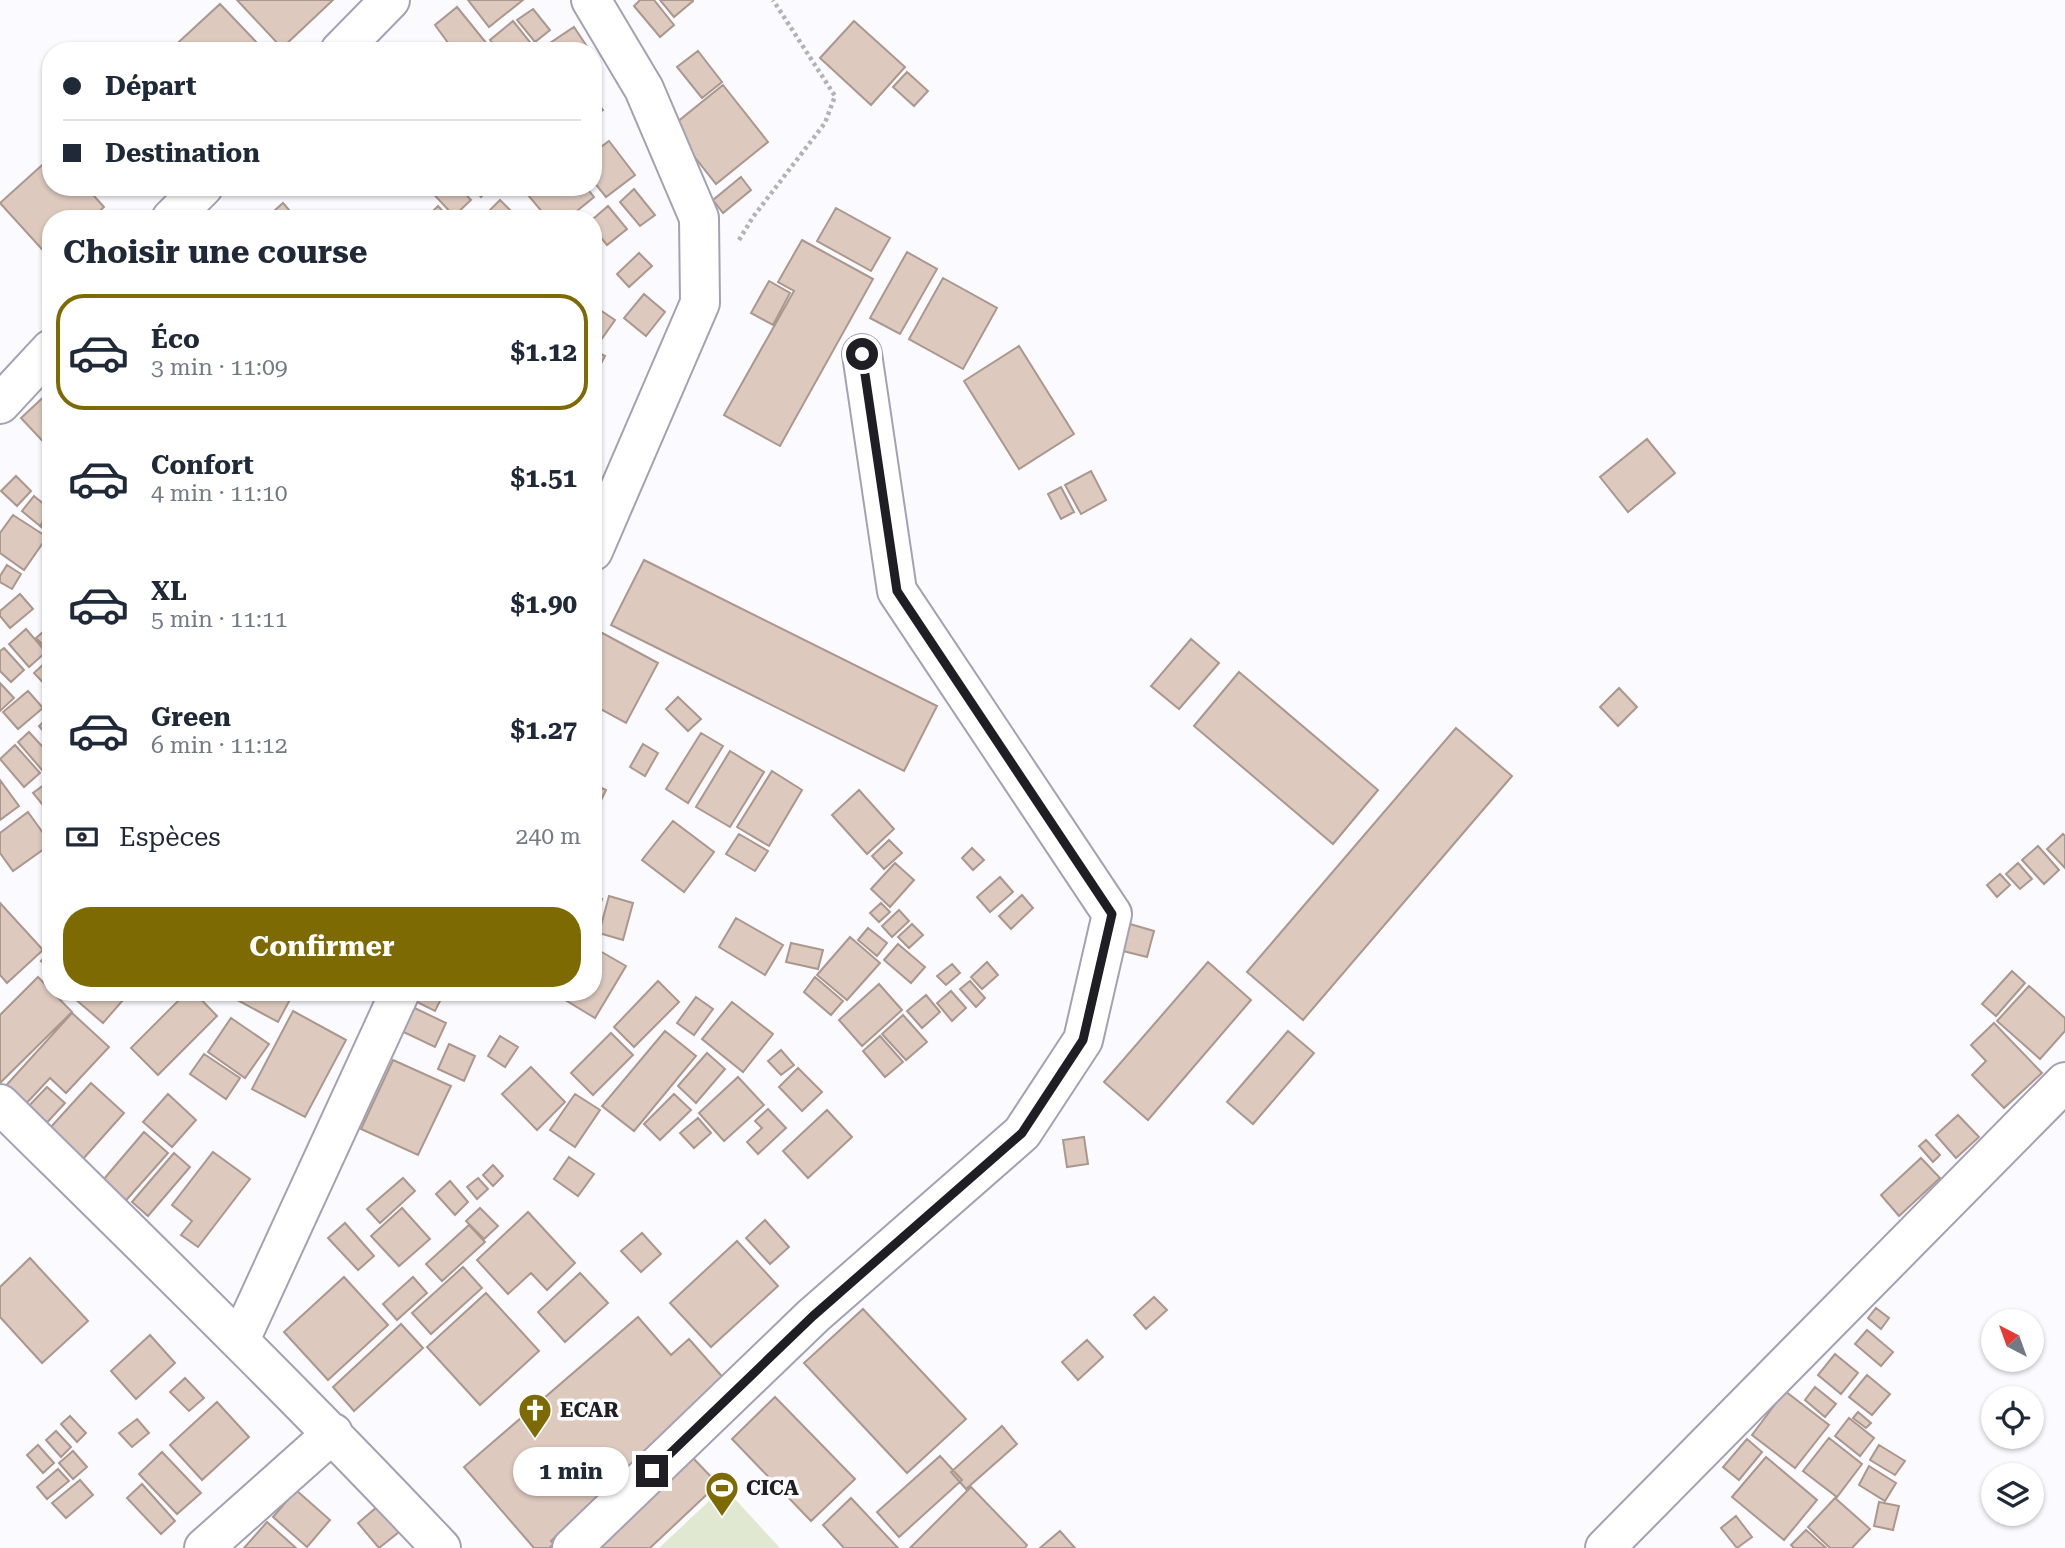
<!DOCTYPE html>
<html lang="fr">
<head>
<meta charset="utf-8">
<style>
	body { margin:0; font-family:"Roboto Serif",serif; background:#f6f6f7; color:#1f2937; height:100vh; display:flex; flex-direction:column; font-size:26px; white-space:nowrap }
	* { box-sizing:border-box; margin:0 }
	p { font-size:23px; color:#747a83 }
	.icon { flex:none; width:38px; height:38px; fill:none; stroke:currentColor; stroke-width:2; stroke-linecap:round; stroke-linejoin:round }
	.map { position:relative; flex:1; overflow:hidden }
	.panel { position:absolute; left:42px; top:210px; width:560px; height:791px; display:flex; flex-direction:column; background:#fff; border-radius:28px; box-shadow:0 2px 5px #0004 }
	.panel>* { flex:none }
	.top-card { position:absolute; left:42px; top:42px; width:560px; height:154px; border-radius:28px; box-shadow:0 2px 5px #0004; display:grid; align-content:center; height:154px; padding:0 21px; background:#fff }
	.needle { width:46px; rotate:319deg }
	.tools { position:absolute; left:1981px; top:1309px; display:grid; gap:14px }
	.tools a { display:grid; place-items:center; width:63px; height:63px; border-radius:50%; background:#fff; box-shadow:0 2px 5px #0004; font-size:35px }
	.end { position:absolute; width:32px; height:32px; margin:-16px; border:9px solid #1f1e25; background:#fff; box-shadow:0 0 0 4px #fff }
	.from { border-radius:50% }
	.bubble { position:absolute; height:49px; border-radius:24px; background:#fff; box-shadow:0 2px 5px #0004; font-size:23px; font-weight:700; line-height:49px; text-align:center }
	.top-card b { display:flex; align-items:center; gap:24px; height:66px; font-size:26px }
	.top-card b+b { border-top:2px solid #e0e1e3 }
	.top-card i { width:18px; height:18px; background:#1f2937 }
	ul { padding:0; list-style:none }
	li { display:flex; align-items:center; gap:21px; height:116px; margin:0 14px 10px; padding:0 7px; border:4px solid transparent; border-radius:28px }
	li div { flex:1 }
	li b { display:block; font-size:26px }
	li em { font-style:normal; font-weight:700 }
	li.selected { border-color:#7d6a02 }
	li>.icon { width:63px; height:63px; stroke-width:1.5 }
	h2 { padding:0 21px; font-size:32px; line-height:84px }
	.pay { display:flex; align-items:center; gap:18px; height:77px; padding:0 21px; font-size:26px }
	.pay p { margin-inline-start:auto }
	.primary-button { display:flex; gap:14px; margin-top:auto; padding:14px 21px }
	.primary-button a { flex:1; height:80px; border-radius:28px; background:#7d6a02; color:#fff; font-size:28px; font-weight:700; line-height:80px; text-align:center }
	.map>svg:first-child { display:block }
	.green { fill:#e0e8d1 }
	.building { fill:#ddc9be; stroke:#aa978d; stroke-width:2 }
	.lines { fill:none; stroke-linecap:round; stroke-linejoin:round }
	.street-casing { stroke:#a4a1b4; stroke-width:42 }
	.path { stroke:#b2b2b7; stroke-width:4.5; stroke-dasharray:3.5 3.5; stroke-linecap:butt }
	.street { stroke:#fff; stroke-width:38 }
	.route { stroke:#1f1e25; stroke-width:9 }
	.labels { text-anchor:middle; stroke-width:7; stroke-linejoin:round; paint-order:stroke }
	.poi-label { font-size:21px; font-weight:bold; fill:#1f1e25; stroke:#fbfbff; text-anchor:start }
</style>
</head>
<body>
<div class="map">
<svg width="2065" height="1548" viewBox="0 0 2065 1548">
	<rect width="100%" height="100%" fill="#fbfbff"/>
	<!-- green -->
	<path class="green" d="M724,1487l56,61h-121z"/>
	<!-- building -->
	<path class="building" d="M237,0h96l-51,48z
		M468,0h55l-34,27z
		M640,0h14l20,25 -14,12 -26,-31z
		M660,0h33v1l-19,16z
		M220,4l41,43 -4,4h-88z
		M457,7l30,37 -8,7h-25l-19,-26z
		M533,9l17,21 -15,12 -18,-22z
		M513,21l21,26 -5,4h-30l-9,-11z
		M854,21l51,46 -34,38 -51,-47z
		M574,27l16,24h-52z
		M698,51l24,31 -20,16 -25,-31z
		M907,72l21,19 -14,15 -21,-19z
		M723,85l45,57 -52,42 -45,-57z
		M593,96l10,14 -10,7z
		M609,141l26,34 -29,22 -13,-16v-28z
		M51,157v30h35l18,20 -13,12h-40v37l-2,1 -49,-54z
		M741,177l10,13 -28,23 -10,-13z
		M427,187h32l12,13 -17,16z
		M472,187h19l-10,10z
		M525,187h61l8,10 -27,22h-19l-25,-30z
		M634,189l21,26 -15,11 -20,-24z
		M500,200l17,17 -36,2z
		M283,203l14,16h-32z
		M438,206l12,13h-25z
		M608,206l19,23 -20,16 -14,-17v-9z
		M836,208l54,30 -19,33 -54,-30z
		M802,240l71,39 -93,167 -56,-31 70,-124 -16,-9z
		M907,252l30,17 -37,65 -30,-16z
		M639,253l13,13 -23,21 -12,-13z
		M943,278l54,30 -34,61 -54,-30z
		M769,281l21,12 -17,32 -22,-12z
		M644,294l21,18 -19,24 -22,-18z
		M597,308l18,12 -14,20 -8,-5v-22z
		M1019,346l55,88 -55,35 -55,-88z
		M593,350l12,6 -12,23z
		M51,390v60l-30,-32z
		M1647,439l28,34 -47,39 -28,-35z
		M1091,471l15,29 -25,14 -16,-29z
		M16,476l15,15 -14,15 -16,-15z
		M1061,487l13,25 -13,7 -13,-25z
		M34,496l17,14 -11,16 -18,-15z
		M13,515l34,22 -23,33 -24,-17v-20z
		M51,516v19l-10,-8z
		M644,560l293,146 -33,65 -293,-146z
		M7,565l14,9 -9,15 -12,-7v-6z
		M20,594l13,15 -23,19 -10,-12v-5z
		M51,625v28l-15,-15z
		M593,628l65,35 -32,60 -33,-18z
		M26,629l20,23 -17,15 -20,-23z
		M1191,639l28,24 -40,46 -28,-23z
		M4,648l20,22 -13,12 -11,-11v-20z
		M48,660l3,4v27l-17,-18z
		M1239,672l139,118 -45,54 -139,-118z
		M0,683l14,15 -14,13z
		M1619,688l18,19 -19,19 -18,-19z
		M28,691l15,17 -25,21 -15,-17z
		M678,697l23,22 -13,12 -22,-22z
		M51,715v25l-12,-14z
		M1456,728l56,48 -209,244 -56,-48z
		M29,732l22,24v6l-9,8 -24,-28z
		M701,733l22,13 -35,57 -22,-14z
		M643,744l15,9 -13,23 -15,-9z
		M15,745l25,28 -16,14 -24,-28z
		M730,751l34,21 -34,55 -34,-20z
		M772,771l30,19 -33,56 -32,-19z
		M0,780l19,26 -19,14z
		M48,782l3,4v29l-18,-22z
		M593,784l13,6 -13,27z
		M859,790l35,39 -27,25 -35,-39z
		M28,812l23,32 -38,27 -13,-18v-20z
		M673,821l41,31 -30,40 -42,-32z
		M739,834l29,17 -13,20 -29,-17z
		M2063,834l2,2v32l-18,-19z
		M889,840l13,13 -18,16 -12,-13z
		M2038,846l21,24 -15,14 -22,-24z
		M972,848l12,12 -11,10 -11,-12z
		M895,863l19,17 -24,27 -19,-18z
		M2018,863l14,16 -12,10 -14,-15z
		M2000,874l10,11 -13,12 -10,-12z
		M1000,877l13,15 -23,20 -13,-15z
		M1022,895l11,13 -22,21 -12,-13z
		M609,896l24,7 -10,37 -24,-7z
		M593,897l9,2 -9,28z
		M0,903l43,47 -36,33 -7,-8z
		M881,903l9,9 -11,10 -9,-9z
		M899,910l10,11 -17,16 -10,-11z
		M736,918l47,27 -18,30 -46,-28z
		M912,924l11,11 -14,13 -11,-11z
		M1130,924l24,7 -7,26 -24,-6z
		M868,928l19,15 -10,13 -19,-16z
		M850,937l30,26 -33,37 -30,-25z
		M791,943l32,7 -5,19 -32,-7z
		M898,944l27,23 -14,16 -27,-23z
		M593,947l33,19 -31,52 -43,-26h41z
		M51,949v20l-10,-8z
		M987,962l11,13 -16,14 -11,-12z
		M1208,962l43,38 -103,120 -44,-38z
		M952,964l8,9 -14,12 -9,-9z
		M2012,971l13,12 -29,33 -14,-12z
		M38,977l34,35 -72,71v-68z
		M815,977l28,24 -12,14 -27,-23z
		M658,981l21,21 -45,45 -20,-20z
		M970,981l15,17 -9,9 -16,-18z
		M879,984l23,26 -40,36 -23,-26z
		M2029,986l36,32v13l-25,28 -43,-38z
		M951,991l15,17 -14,13 -15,-18z
		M78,992h52l-27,31 -29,-25z
		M187,992h7l23,24 -59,59 -27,-27z
		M232,992h62l-16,30 -48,-26z
		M422,992l22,1 -9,18 -18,-9z
		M926,995l14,17 -18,16 -15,-17z
		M696,997l17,12 -19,26 -17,-12z
		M402,1002l44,21 -11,24 -44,-21z
		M732,1002l41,32 -30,38 -41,-33z
		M293,1011l53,29 -41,77 -53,-28z
		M72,1013l37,34 -43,46 -16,-15 -28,30 -20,-18z
		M903,1015l24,27 -21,18 -24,-26z
		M231,1018l38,26 -24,34 -37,-26z
		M1994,1023l48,50 -38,35 -32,-33 14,-14 -15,-16z
		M665,1031l31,25 -62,75 -32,-25z
		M1288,1031l26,22 -61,71 -26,-22z
		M611,1033l22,22 -40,40 -22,-22z
		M500,1036l18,11 -13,20 -17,-11z
		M880,1036l23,26 -18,15 -22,-26z
		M449,1044l26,12 -11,25 -26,-12z
		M781,1050l13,15 -13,10 -13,-14z
		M707,1053l18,16 -29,34 -18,-17z
		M204,1054l36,24 -14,21 -36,-25z
		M393,1060l58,26 -33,69 -57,-26z
		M531,1067l34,35 -28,28 -35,-36z
		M798,1068l24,24 -20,19 -23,-24z
		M738,1077l26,28 -40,36 -25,-28z
		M91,1083l33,30 -41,46 -33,-31z
		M47,1087l18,16 -24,26 -18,-17z
		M168,1094l28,26 -24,27 -29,-25z
		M575,1094l25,16 -25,37 -25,-17z
		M674,1094l17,16 -31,30 -16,-16z
		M768,1109l18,19 -28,26 -11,-12 15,-14 -7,-7z
		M827,1110l25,27 -44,41 -25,-27z
		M1958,1115l21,22 -23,21 -20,-23z
		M698,1118l13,15 -17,15 -14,-15z
		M144,1132l24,21 -47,53 -23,-20z
		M1084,1137l4,27 -21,3 -4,-27z
		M1926,1140l14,15 -7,7 -14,-16z
		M213,1152l37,27 -52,68 -17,-12 11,-14 -20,-16z
		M174,1153l16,14 -42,49 -16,-14z
		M569,1157l25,17 -16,22 -24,-17z
		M1921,1158l19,20 -41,38 -18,-21z
		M493,1165l10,11 -10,10 -10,-11z
		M403,1178l12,13 -35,32 -13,-14z
		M478,1178l10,11 -11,10 -10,-12z
		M450,1181l18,21 -13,13 -19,-21z
		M402,1208l28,31 -31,27 -28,-30z
		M480,1208l18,18 -14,13 -18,-18z
		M528,1212l47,51 -28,27 -16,-17 -23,21 -31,-34z
		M765,1220l24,27 -19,17 -24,-26z
		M345,1223l29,33 -16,14 -30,-32z
		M469,1225l16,17 -43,39 -16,-17z
		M642,1233l19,21 -20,18 -20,-21z
		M737,1241l41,45 -67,61 -41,-44z
		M30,1258l58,63 -46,42 -42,-46v-30z
		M463,1267l19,21 -51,46 -19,-21z
		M580,1273l28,30 -43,39 -27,-30z
		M344,1277l44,48 -60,55 -44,-48z
		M413,1277l14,16 -30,27 -14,-16z
		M486,1293l53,58 -59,54 -53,-58z
		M1154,1297l13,13 -21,19 -12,-14z
		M1876,1308l13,10 -8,11 -13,-11z
		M863,1309l103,110 -59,54 -103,-110z
		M638,1317l33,38 18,-16 37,42 -10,21 -167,146h-15l-70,-81z
		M401,1324l22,24 -69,63 -21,-24z
		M1867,1330l26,22 -12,14 -26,-22z
		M150,1335l25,28 -39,36 -25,-28z
		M1087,1340l16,17 -25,23 -16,-18z
		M1835,1354l23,19 -17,21 -23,-19z
		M1867,1375l23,19 -18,21 -23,-18z
		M185,1378l19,20 -15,13 -19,-19z
		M1815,1387l21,17 -11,13 -20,-17z
		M1785,1391l44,34 -34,43 -43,-33z
		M775,1397l80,82 -44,42 -79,-82z
		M217,1402l32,35 -47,43 -32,-35z
		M1858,1412l13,11 -5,5 -13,-10z
		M70,1416l16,17 -9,9 -16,-18z
		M1849,1418l25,20 -14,18 -25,-20z
		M137,1419l12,14 -17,14 -13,-14z
		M1002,1426l15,18 -51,45 -15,-17z
		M56,1431l15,16 -10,10 -15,-17z
		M667,1431l51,53 -68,64h-92l-7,-7z
		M1829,1438l33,26 -25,33 -34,-26z
		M1747,1439l15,13 -23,28 -16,-13z
		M38,1445l16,18 -11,10 -16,-18z
		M1879,1445l26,16 -10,14 -25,-15z
		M73,1451l14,16 -14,12 -14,-16z
		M162,1452l39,41 -24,21 -38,-40z
		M940,1456l22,24 -63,57 -22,-25z
		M1766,1457l51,43 -33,40 -52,-43z
		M1869,1466l27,17 -11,18 -26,-16z
		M58,1469l11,12 -22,18 -10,-12z
		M80,1480l13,15 -27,23 -14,-15z
		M142,1484l33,37 -14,13 -34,-36z
		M971,1487l56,58 -2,3h-115z
		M296,1490l34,30 -23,27 -34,-30z
		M851,1498l47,50h-54l-21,-23z
		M1835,1498l35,31 -18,19h-22l-22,-21z
		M1879,1502l20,4 -6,24 -19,-4z
		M377,1507l22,25 -20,16 -21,-25z
		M1736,1516l16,21 -15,11 -16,-20z
		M267,1522l29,26h-52z
		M1806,1530l20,18h-32l-3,-3z
		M1060,1531l15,17h-35z"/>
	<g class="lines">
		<defs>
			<path id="street" d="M591,0l53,89 55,129 1,85 -107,248
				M340,51l50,-51
				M171,219l32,-32
				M0,404l51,-55
				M0,1104c149,147 298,292 441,444
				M240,1340l160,-348
				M204,1548l129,-115
				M572,1548l241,-232 209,-183 61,-93 29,-126 -215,-323 -35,-237
				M1605,1548l460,-466"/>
		</defs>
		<!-- street casing -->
		<use href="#street" class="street-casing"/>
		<!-- path -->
		<path class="path" d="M739,240l14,-23 72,-94 10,-27 -62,-96"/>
		<!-- street -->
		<use href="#street" class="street"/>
	</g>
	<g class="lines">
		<!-- route -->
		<path class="route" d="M652,1471l161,-155 209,-183 61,-93 29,-126 -215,-323 -35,-237"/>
	</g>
	<!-- icons -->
	<defs>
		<symbol id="church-pin" viewBox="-11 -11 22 30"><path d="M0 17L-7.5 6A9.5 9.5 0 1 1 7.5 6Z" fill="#7d6a02" stroke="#fbfbff"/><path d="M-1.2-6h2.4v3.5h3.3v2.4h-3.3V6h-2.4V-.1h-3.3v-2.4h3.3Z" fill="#fff"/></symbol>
		<symbol id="stadium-pin" viewBox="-11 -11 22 30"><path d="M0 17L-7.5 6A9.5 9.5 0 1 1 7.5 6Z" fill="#7d6a02" stroke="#fbfbff"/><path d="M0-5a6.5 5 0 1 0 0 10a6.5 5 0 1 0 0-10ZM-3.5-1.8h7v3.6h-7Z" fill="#fff"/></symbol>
	</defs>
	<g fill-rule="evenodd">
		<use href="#church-pin" x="516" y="1391" width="38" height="52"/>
		<use href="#stadium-pin" x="703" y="1469" width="38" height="52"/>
	</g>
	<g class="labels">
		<!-- poi labels -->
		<g class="poi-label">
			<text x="560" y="1417">ECAR</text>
			<text x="746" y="1495">CICA</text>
		</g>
	</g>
</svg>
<div class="tools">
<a><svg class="needle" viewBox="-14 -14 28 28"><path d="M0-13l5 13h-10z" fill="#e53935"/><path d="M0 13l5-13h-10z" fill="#747a83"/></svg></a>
<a><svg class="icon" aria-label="locate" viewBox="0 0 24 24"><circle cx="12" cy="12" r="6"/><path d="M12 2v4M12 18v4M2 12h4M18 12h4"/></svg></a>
<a><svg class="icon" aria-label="layers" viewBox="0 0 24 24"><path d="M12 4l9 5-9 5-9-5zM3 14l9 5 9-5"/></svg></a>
</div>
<i class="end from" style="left:862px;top:354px"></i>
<i class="end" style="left:652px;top:1471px"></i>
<div class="bubble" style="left:513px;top:1447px;width:116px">1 min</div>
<div class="top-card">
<b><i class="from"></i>Départ</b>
<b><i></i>Destination</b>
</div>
<section class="panel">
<h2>Choisir une course</h2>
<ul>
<li class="selected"><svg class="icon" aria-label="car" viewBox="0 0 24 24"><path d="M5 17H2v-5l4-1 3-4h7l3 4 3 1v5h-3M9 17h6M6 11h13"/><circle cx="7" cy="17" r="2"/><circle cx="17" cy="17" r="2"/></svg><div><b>Éco</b><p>3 min · 11:09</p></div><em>$1.12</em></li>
<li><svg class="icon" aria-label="car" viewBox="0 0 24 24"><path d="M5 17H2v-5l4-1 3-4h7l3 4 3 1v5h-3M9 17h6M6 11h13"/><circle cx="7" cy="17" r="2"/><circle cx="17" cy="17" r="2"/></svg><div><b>Confort</b><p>4 min · 11:10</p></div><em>$1.51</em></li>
<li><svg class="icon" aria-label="car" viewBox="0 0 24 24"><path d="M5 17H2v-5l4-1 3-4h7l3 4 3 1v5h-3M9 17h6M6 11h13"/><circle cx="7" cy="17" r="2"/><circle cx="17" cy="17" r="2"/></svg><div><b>XL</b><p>5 min · 11:11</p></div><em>$1.90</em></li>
<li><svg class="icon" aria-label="car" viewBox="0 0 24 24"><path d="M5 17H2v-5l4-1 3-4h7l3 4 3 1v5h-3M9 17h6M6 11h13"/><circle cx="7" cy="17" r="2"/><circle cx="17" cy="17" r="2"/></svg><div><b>Green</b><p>6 min · 11:12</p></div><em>$1.27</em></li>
</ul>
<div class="pay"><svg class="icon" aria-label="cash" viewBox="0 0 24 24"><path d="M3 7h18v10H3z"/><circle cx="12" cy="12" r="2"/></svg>Espèces<p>240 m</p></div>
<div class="primary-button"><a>Confirmer</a></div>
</section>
</div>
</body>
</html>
